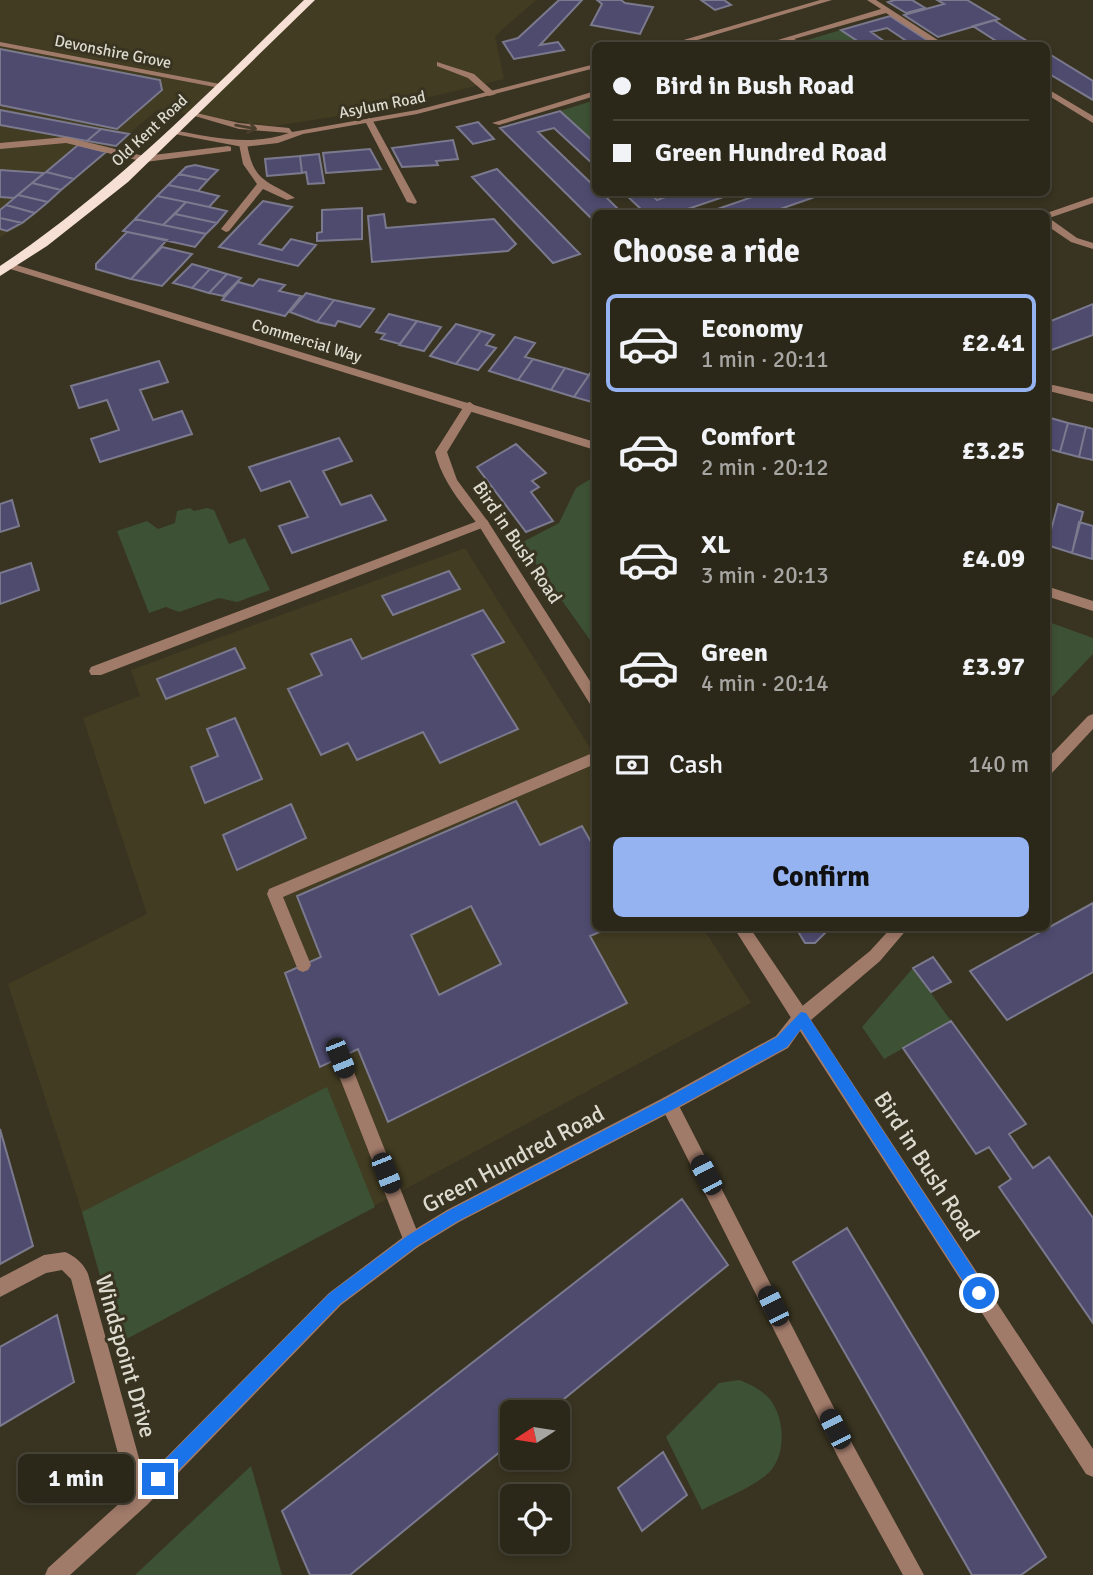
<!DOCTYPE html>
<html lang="en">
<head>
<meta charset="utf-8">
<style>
	body { margin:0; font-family:Signika,sans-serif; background:#332f22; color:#f1f3f6; height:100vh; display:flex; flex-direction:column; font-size:26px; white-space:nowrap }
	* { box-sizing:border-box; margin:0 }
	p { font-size:23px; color:#a6a5a2 }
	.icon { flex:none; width:38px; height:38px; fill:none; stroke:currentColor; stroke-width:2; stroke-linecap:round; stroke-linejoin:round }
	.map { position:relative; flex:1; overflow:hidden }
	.sheet { position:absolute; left:592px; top:210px; width:458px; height:721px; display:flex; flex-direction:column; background:#2b2719; border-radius:10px; box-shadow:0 4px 10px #0003,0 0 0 2px #474438 }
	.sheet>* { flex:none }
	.top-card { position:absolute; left:592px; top:42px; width:458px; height:154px; border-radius:10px; box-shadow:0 4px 10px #0003,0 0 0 2px #474438; display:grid; align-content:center; height:154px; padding:0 21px; background:#2b2719 }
	.needle { width:46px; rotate:258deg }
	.buttons { position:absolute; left:500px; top:1400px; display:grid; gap:14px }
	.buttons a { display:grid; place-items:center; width:70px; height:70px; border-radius:10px; background:#2b2719; box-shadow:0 4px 10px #0003,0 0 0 2px #474438; font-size:35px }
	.end { position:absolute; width:32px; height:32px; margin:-16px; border:9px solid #1a73e8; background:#fff; box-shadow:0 0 0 4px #fff }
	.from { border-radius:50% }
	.bubble { position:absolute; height:49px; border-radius:10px; background:#2b2719; box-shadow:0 4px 10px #0003,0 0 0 2px #474438; font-size:23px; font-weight:700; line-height:49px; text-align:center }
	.car { position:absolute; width:21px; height:42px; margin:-21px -10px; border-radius:9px; box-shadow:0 0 5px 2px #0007; background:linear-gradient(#222 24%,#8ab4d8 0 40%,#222 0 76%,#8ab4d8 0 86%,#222 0) }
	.top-card b { display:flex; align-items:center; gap:24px; height:66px; font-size:26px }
	.top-card b+b { border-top:2px solid #474438 }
	.top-card i { width:18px; height:18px; background:#f1f3f6 }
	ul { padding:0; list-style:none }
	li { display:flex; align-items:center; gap:21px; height:98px; margin:0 14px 10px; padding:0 7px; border:4px solid transparent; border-radius:10px }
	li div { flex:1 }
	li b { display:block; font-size:26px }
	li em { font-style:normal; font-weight:700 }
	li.selected { border-color:#95b2f1 }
	li>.icon { width:63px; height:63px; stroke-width:1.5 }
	h2 { padding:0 21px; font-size:32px; line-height:84px }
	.pay { display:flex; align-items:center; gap:18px; height:77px; padding:0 21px; font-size:26px }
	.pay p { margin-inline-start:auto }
	.primary-button { display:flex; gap:14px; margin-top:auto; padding:14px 21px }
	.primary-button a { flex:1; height:80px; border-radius:10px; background:#95b2f1; color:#111; font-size:28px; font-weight:700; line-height:80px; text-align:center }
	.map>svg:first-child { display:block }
	.built { fill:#423c22 }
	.green { fill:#3d5134 }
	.building { fill:#4f4b6f; stroke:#7b798e; stroke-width:2; fill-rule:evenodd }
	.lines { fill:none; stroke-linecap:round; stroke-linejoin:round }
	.service { fill:#a17b6a; fill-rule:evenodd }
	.pedestrian { fill:#a17b6a; fill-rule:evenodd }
	.minor { fill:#a17b6a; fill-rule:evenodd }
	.tertiary { fill:#a17b6a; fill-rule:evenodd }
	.trunk { fill:#f6dfd4; fill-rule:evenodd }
	.oneway { stroke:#493f2c }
	.route { fill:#1a73e8 }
	.labels { text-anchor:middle; stroke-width:6; stroke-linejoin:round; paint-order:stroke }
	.far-street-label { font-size:16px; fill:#dddbcf; stroke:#393421 }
	.street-label { font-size:19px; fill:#dddbcf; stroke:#393421 }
	.near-street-label { font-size:23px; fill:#dddbcf; stroke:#393421 }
</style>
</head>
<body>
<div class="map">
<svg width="1093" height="1575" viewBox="0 0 1093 1575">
	<rect width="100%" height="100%" fill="#393421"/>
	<!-- built -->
	<path class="built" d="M0,0h536l-41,36 9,43 -127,31 -103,16 -117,-16 -135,115 -22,12z
		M465,548l130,208v172h108l48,75 -632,340 -37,-131 -74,-228 139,-70 -64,-196 57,-22 -9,-26z"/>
	<!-- green -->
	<path class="green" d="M841,30l24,15 -78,1z
		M595,100v43l-35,-32z
		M595,476v171l-74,-104 38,-20 17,-35z
		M190,508l4,3 13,-3 7,2 15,34 16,-6 25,52 -33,12 -18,-4 -40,14 -13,-5 -17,6 -32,-82 30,-10 11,8 17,-6 2,-12z
		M1046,621l47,17v16l-46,48z
		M913,968l38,53 -67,38 -22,-32z
		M327,1087l48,120 -256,136 -37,-131z
		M739,1380c11,4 19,8 28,16 19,19 21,63 -2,80 -18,14 -43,23 -63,34l-36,-73 53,-54z
		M251,1466l31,109h-147z"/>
	<!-- building -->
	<path class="building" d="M559,0h23l-42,45 18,-3 6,8 -50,9 -11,-17 15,-4z
		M597,0h24l4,3 28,4 -13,27 -49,-9 11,-21z
		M701,0h23l7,5 -16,5z
		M895,0h17l13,8 -19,5 -18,-11z
		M937,0h30l32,19 -61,18 -34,-22 40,-11z
		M890,16l46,30h-22l-27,-18 -16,4 20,14h-26l-24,-16z
		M994,20l9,6 32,20h-31l-31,-20z
		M0,49l160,31 2,10 -45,39 -117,-24z
		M1046,52l47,29v19l-47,-28z
		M0,110l101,19 -14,12 -87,-16z
		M560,111l35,32v23l-41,-38 -16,4 57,55v5h6l22,22h-28v8l-95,-94z
		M478,122l16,17 -21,5 -16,-17z
		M101,129l28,5 -13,12 -29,-5z
		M453,140l5,19 -22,2 2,4 -36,2 -10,-19z
		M78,145l28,7 -32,27 -28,-7z
		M370,149l11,20 -55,4 -3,-20z
		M319,154l5,29 -16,1 -2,-12 -4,1 -2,-17z
		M300,156l2,17 -35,3 -2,-17z
		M195,165l23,5 -10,10 -29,-6 7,-7z
		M497,169l83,85 -27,9 -81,-86z
		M0,170l44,3 -30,25 -14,-1z
		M46,172l28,7 -13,11 -29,-7z
		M179,174l29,6 -10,11 -30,-6z
		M32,183l29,7 -13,12 -30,-7z
		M168,185l30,6 21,5 -10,11 -52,-11z
		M623,192h26l8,8 22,-8h59l-65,22h-27z
		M767,192h62l-63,22h-63z
		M18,195l30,7 -13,11 -29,-8z
		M157,196l29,6 -23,23 -28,-6z
		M263,201l29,6 -33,37 23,6 9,-11 25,6 -18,21 -79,-19z
		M186,202l23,5 18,4 -10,12 -42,-9z
		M6,205l29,8 -13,10 -22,-5v-8z
		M362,208v31l-45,2v-8l5,-1v-22z
		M175,214l42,9 -11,11 -43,-9z
		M384,214l2,14 108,-9 22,25 -8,7 -136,11 -4,-46z
		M0,218l22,5 -15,8 -7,-2z
		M135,219l28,6 43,9 -11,13 -72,-16z
		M127,232l40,8 -36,39 -35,-10v-5z
		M162,247l30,7 -30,32 -31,-7z
		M192,264l18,5 -18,19 -19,-5z
		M210,269l17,5 -18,19 -17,-5z
		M227,274l14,4 -18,18 -14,-3z
		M259,279l26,6 -6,6 22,5 -16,20 -63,-16 16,-18 15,4z
		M306,293l28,7 -17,22 -27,-10z
		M334,300l40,9 -14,18 -22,-6 -3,5 -18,-4z
		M1093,304v31l-47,17v-29z
		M389,314l28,7 -17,23 -19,-5 4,-5 -9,-2z
		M417,321l24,6 -17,24 -25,-6z
		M456,324l25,7 -25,33 -26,-8z
		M481,331l13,4 -8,10 10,3 -18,22 -22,-6z
		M515,337l20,6 -10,14 8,2 -15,21 -29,-9z
		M533,359l32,9 -14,22 -33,-10z
		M159,361l9,21 -28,8 13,30 29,-9 10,23 -92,28 -9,-23 28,-9 -12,-30 -28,8 -8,-22z
		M595,366v37l-21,-6z
		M565,368l24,7 -15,22 -23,-7z
		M1047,417l21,6 -8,29 -14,-4z
		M1068,423l18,4 -7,30 -19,-5z
		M1086,427l7,2v31l-14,-3z
		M339,438l13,23 -29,10 18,34 30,-10 15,25 -94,33 -13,-27 29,-9 -18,-36 -29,10 -12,-24z
		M516,444l30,29 -14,8 7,6 -8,5 22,29 -27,11 -49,-65z
		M12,500l7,26 -19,6v-28z
		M1058,504l25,8 -11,41 -25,-8z
		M1079,522l14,4 -1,33 -20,-6z
		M31,563l8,27 -39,14v-31z
		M449,571l11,18 -67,26 -11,-19z
		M483,610l21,32 -32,13 46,74 -78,34 -17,-31 -66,28 -9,-17 -27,12 -33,-66 34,-14 -11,-21 40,-15 11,20z
		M235,648l10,20 -79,31 -9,-20z
		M235,718l27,61 -57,24 -14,-36 27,-11 -11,-27z
		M516,801l24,44 42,-19 13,23v79h14l-19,8 37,67 -239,119 -30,-73 -38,18 -35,-94 36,-16 -24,-61zM471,906l30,58 -62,31 -28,-60z
		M291,804l15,34 -69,32 -14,-35z
		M1093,903v69l-86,48 -37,-49z
		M796,928h34l-15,15h-10z
		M933,957l18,25 -20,10 -18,-24z
		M951,1021l75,103 -17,10 11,16 13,18 16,-11 44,61v105l-94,-136 12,-8 -22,-32 -13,7 -73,-106z
		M0,1129l33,117 -33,18z
		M682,1199l46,66 -180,147h-35v29l-163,134h-40l-28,-64z
		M847,1228l199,329 -25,18h-49l-179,-313z
		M57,1315l17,67 -74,44v-79z
		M663,1452l24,43 -45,36 -24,-43z"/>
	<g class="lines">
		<!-- service -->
		<path class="service" d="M867,0h9l71,46h-10l-51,-33 -92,26 16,7c-9,0 -18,-4 -26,-4 -9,1 -16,4 -26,4l123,-37z
			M0,42l220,42 4,2 -4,2 -220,-42z
			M437,62l37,12 22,20 -7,2 -21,-18 -31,-12z
			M1046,88l47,28v7l-47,-29z
			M595,91v5l-96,29 -7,-2z
			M369,118l4,3 44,81 -2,2 -8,-2 -42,-81z
			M66,137l82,20 1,2 -4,3 -79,-19 -66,6v-6z
			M243,141l4,3c7,39 20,36 48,54l-8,2 -24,-11 -34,42 -3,1 -5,-3 36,-45 -14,-20 -4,-20z
			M1093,197v6l-44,15 28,20 16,5v6l-22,-7 -25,-17v-11h-2z
			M1053,385l40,9v8l-40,-10 -7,1v-7z
			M483,519l4,1v6l-386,149h-10l-2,-4 2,-4z
			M595,752v12l-312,133 28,68 -3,5 -5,2 -5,-2 -31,-76 2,-5z
			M340,1050l6,2 75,189 -3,6 -6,3 -6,-3 -74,-189 2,-6z
			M669,1096l6,2 179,349 70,128h-21l-63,-114 -177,-351 -2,-6 2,-6z
			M65,1252c10,4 19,12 23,22l62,224 -3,7 -7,3 -7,-3 -3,-7 -59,-219 -9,-9 -16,3 -46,24v-19l44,-23z"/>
		<!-- pedestrian -->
		<path class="pedestrian" d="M483,519l4,1 108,169v16l-5,-1 -111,-178v-6z
			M734,928h16l57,84 2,6 -2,6 -6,2 -6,-2z"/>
		<!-- minor -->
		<path class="minor" d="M470,402l5,4 -28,46 10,28 32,43 -6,4 -4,-1c-18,-23 -37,-45 -44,-74l31,-49z
			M1093,714v15l-42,45 -5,2v-16l42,-44z
			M891,928h17l-28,33 -69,59 282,429v28l-7,-3 -286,-443 -12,17 -113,62 -216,112 -41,25 -77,58 -194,200 -77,70h-25l3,-7 85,-77 196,-198 77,-58 41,-25 216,-112 113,-62 19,-24 75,-61z"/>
		<!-- tertiary -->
		<path class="tertiary" d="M820,0h12l-155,46h-14z
			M595,64v4l-178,46 -114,20 -25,9 -35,4 -74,-14 4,-3c39,7 77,17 116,3l-50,-4 -51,-15 4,-2 47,11 50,5 3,4 125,-22z
			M228,146l3,1v4l-86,11 -4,-3 4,-3z
			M10,263l585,179v8l-588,-182 -2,-2z
			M1046,586l47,15v10l-47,-15z"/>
		<!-- trunk -->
		<path class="trunk" d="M304,0h11l-187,182 -81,64 -47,30v-10c113,-75 207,-172 304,-266z"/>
	</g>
	<!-- one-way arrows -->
	<defs><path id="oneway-shaft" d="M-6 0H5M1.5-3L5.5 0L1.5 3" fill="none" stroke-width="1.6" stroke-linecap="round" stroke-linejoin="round" transform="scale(1.75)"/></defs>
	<use class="oneway" href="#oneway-shaft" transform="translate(246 127) rotate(10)"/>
	<!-- route -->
	<path class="route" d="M801,1012l5,1 179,274 2,6 -2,5 -6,2 -5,-2 -173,-269 -14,18 -113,62 -216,112 -41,25 -77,58 -176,181 -6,2 -6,-2 -2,-6 2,-6 178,-180 77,-57 41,-25 217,-112 112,-62z"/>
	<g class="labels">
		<!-- far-street labels -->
		<g class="far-street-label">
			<text transform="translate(113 51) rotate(11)" y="6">Devonshire Grove</text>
			<text transform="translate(382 104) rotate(-11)" y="6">Asylum Road</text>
			<text transform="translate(149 130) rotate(-43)" y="6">Old Kent Road</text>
			<text transform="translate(307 340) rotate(17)" y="6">Commercial Way</text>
		</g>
		<!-- street labels -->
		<g class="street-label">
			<text transform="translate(518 542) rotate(56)" y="7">Bird in Bush Road</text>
		</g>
		<!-- near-street labels -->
		<g class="near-street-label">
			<text transform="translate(513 1159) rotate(-28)" y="8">Green Hundred Road</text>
			<text transform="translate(927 1166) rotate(57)" y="8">Bird in Bush Road</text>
			<text transform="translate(126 1356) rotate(74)" y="8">Windspoint Drive</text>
		</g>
	</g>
</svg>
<div class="buttons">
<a><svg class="needle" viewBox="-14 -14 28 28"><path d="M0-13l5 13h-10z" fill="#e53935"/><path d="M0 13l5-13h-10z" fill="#a6a5a2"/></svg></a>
<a><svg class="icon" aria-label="locate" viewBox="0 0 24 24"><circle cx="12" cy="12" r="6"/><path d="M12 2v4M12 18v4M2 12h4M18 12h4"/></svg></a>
</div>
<i class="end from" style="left:979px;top:1293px"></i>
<i class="end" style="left:158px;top:1479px"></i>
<div class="bubble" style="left:18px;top:1454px;width:116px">1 min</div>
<i class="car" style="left:340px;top:1058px;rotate:158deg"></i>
<i class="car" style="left:386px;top:1173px;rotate:158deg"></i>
<i class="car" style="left:706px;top:1175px;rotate:332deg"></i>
<i class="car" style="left:773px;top:1306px;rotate:334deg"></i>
<i class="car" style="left:835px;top:1429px;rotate:333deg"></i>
<div class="top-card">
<b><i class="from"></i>Bird in Bush Road</b>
<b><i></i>Green Hundred Road</b>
</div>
<section class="sheet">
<h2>Choose a ride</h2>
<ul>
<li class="selected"><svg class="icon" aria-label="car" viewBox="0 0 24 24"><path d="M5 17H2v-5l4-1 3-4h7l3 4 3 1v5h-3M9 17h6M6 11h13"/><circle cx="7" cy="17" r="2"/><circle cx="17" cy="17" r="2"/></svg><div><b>Economy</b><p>1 min · 20:11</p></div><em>£2.41</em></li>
<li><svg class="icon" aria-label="car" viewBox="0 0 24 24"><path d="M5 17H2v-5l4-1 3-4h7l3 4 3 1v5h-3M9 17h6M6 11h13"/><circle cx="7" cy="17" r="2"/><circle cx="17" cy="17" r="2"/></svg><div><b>Comfort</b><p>2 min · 20:12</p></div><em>£3.25</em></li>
<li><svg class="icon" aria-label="car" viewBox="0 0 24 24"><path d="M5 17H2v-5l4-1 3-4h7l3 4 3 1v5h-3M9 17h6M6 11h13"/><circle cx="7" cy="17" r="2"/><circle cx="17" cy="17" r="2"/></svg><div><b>XL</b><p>3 min · 20:13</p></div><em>£4.09</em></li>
<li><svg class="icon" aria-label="car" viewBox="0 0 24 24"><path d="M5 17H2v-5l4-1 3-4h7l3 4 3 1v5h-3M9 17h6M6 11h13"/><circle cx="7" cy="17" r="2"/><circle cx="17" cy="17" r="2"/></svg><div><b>Green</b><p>4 min · 20:14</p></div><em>£3.97</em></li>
</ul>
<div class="pay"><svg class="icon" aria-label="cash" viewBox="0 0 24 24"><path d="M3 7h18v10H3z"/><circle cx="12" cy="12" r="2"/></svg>Cash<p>140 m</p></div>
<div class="primary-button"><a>Confirm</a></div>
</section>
</div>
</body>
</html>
